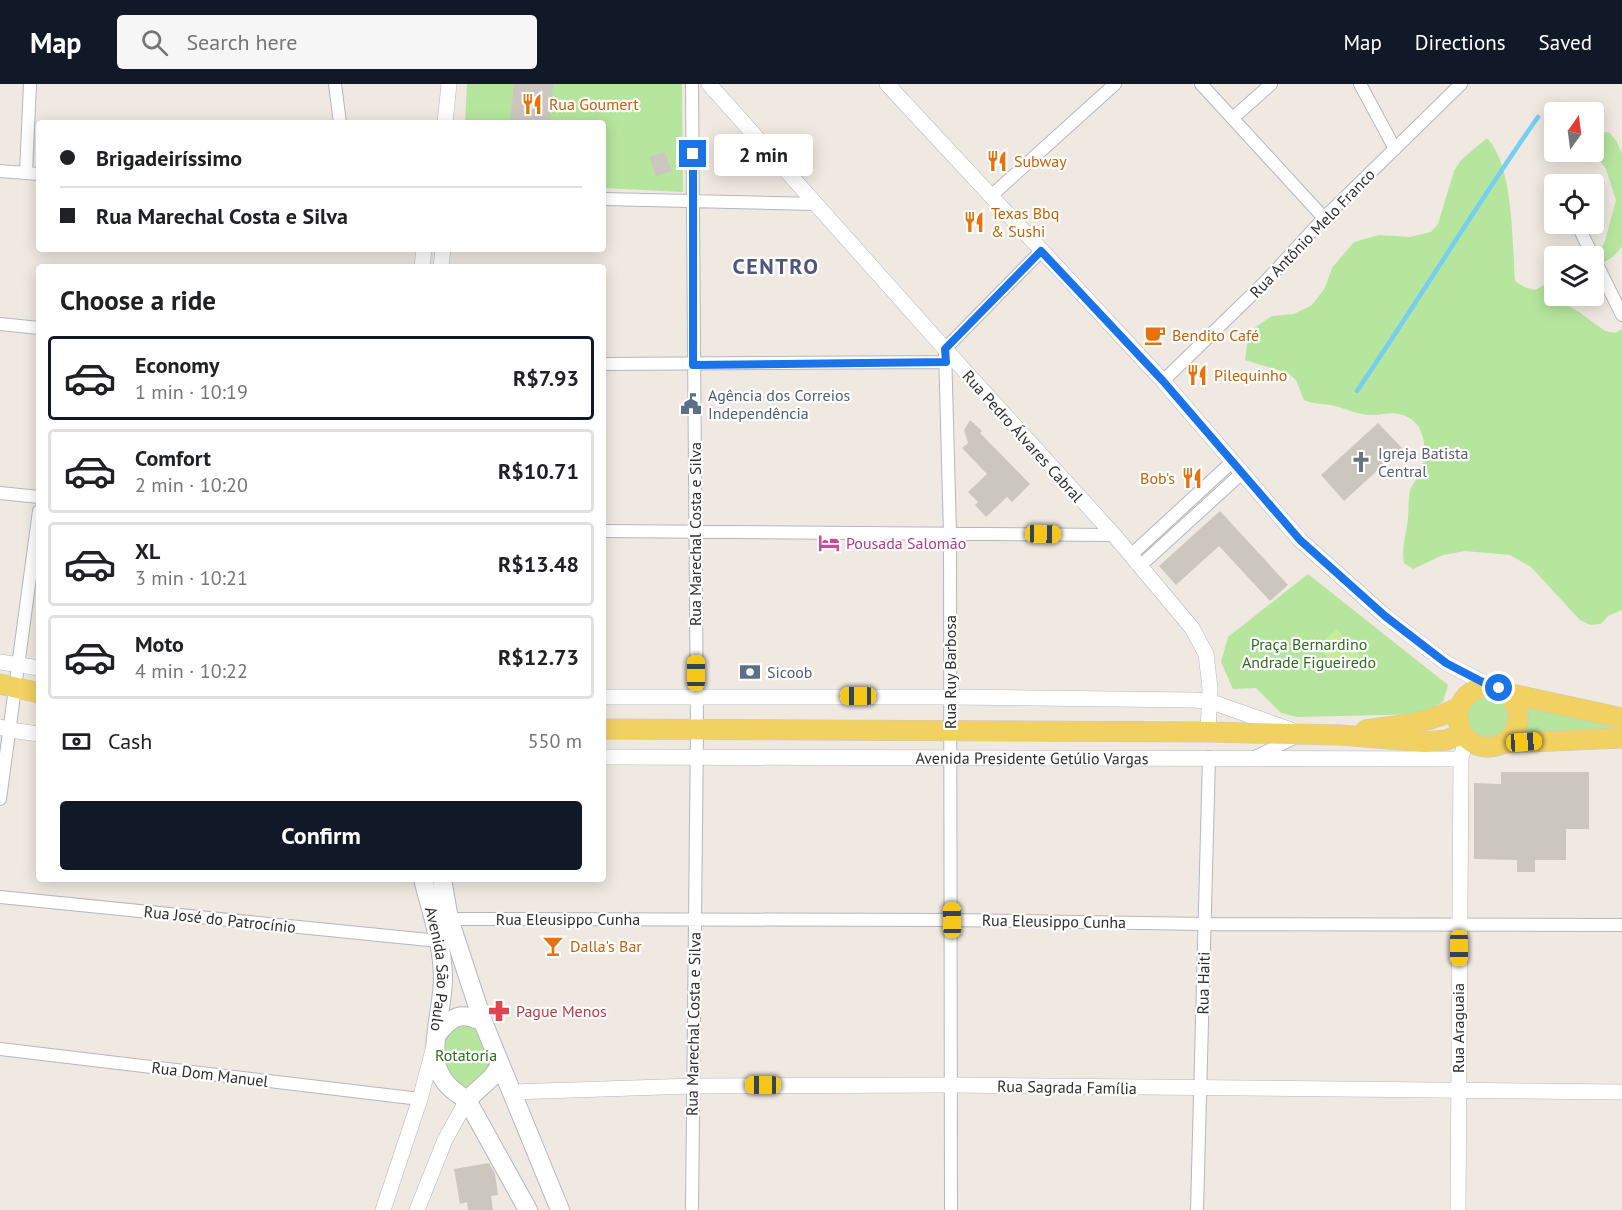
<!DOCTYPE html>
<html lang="en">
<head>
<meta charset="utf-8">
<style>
	body { margin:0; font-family:"PT Sans",sans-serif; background:#f6f6f6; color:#202124; height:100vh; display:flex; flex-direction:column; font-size:22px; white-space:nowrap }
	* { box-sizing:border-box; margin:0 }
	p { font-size:20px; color:#757577 }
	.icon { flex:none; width:33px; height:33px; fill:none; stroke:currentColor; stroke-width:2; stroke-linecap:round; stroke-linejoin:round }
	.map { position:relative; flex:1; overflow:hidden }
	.side { position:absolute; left:36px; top:180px; width:570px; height:618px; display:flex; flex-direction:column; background:#fff; border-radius:6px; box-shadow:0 3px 15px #0003 }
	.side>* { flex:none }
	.top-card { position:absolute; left:36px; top:36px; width:570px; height:132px; border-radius:6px; box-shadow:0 3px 15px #0003; display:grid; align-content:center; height:132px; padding:0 24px; background:#fff }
	.needle { width:39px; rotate:14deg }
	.fabs { position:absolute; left:1544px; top:18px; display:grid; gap:12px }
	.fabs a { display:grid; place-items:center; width:60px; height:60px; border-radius:6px; background:#fff; box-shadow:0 3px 15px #0003; font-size:30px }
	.end { position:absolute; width:27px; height:27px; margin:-14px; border:8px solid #1a73e8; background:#fff; box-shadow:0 0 0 3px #fff }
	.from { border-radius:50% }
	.bubble { position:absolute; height:42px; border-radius:6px; background:#fff; box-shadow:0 3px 15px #0003; font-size:20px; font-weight:700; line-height:42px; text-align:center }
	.car { position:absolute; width:18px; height:36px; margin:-18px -9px; border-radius:8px; box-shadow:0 0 4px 2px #0007; background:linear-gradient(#f5c518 24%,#345 0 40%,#f5c518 0 76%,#345 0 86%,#f5c518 0) }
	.top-card b { display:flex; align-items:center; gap:21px; height:57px; font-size:22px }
	.top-card b+b { border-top:2px solid #e0e0e0 }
	.top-card i { width:15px; height:15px; background:#202124 }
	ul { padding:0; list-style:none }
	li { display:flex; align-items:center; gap:18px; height:84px; margin:0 12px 9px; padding:0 12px; border:3px solid #e0e0e0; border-radius:6px }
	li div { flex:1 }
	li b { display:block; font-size:22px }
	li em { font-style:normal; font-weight:700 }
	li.on { border-color:#111827 }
	li>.icon { width:54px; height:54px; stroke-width:1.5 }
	h2 { padding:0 24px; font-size:27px; line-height:72px }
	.pay { display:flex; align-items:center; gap:15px; height:66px; padding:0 24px; font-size:22px }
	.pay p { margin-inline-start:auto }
	.primary-button { display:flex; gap:12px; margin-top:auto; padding:12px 24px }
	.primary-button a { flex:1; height:69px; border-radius:6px; background:#111827; color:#fff; font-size:24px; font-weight:700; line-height:69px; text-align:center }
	header { display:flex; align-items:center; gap:36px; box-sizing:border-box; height:84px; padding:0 30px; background:#111827; color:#fff }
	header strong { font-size:28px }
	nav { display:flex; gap:33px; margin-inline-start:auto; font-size:21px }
	.search { width:420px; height:54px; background:#f6f6f6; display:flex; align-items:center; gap:15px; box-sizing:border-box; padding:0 21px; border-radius:6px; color:#757577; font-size:22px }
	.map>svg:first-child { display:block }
	.green { fill:#b6e59e }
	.pitch { fill:#c9ec9a }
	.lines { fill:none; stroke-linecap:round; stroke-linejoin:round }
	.stream { stroke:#75cff0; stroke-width:4.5 }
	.building { fill:#cbc7bf }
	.minor-casing { stroke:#b4b7c1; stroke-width:14 }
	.tertiary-casing { stroke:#b4b7c1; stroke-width:16 }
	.secondary-casing { stroke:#b4b7c1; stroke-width:20 }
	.primary-casing { stroke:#c9c9c9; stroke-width:21 }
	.minor { stroke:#fff; stroke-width:12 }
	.tertiary { stroke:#fff; stroke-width:15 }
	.secondary { stroke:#fff; stroke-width:18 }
	.primary { stroke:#f2d163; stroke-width:20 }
	.route { stroke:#1a73e8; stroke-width:8 }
	.labels { text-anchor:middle; stroke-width:4.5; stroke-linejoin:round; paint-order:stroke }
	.food-label { font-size:16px; fill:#c56008; stroke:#fff; text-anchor:start }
	.street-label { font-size:16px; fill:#2e2e2e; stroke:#fff }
	.service-label { font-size:16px; fill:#4e5e75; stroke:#fff; text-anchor:start }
	.worship-label { font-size:16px; fill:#5b616d; stroke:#fff; text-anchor:start }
	.hotel-label { font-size:16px; fill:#b23c85; stroke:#fff; text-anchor:start }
	.park-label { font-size:16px; fill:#2c6e1b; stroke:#fff }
	.health-label { font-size:16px; fill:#be3a42; stroke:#fff; text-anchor:start }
	.district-label { font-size:22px; font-weight:bold; letter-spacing:1.5px; fill:#4d5680; stroke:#fff }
</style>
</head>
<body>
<header>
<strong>Map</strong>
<div class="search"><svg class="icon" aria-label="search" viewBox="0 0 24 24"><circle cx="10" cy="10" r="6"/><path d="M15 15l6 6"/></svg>Search here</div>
<nav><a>Map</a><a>Directions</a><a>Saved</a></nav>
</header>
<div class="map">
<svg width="1622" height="1126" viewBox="0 0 1622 1126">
	<rect width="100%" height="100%" fill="#efe9e1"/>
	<!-- green -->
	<path class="green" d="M467,0h215l1,108 -80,-4v-65h-138z
		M1593,46l17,3 7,9 5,12v92c-7,12 -17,16 -29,21v-10l7,-6 5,-10 11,-41 -10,-31 -7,-9 -6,-12z
		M1487,54c27,28 25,104 28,143l9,6 11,3 19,-10v16h8l-1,6 18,10 26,19 10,2 7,-4v281l-14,6 -7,8 -11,1 -10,-5 -49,-53 -21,-12 -45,-4 -22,4 -30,14 -9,-6c-3,-16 3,-30 4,-46 1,-9 0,-18 2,-27 2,-5 5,-8 7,-12 11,-21 12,-54 -14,-63 -12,-4 -21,0 -32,0 -12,0 -24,-6 -36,-9 -11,-3 -20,-1 -31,-6l-8,-20 -8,-7 -43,-13 3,-22 6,-10 18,-12 22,-2 18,-9 13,-17 7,-20 22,-26 25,-7 31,2 21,-5 7,-8 16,-53 7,-11z
		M1308,490l140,111 -5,17 -20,12 -126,3 -16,-4 -25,-25 -23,1 -12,-27 7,-25z
		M1477,607c25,-2 30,4 39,25 -2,8 -4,16 -10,22 -23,21 -68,-18 -29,-47z
		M1519,616l103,24v6l-106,8c9,-14 9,-23 3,-38z
		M465,937l14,6 12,37 -5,10 -20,19 -23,-27 -1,-28 9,-12z"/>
	<!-- pitch -->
	<path class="pitch" d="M1337,545l23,27 -5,6c-22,5 -24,-2 -38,-16z"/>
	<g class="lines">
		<!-- stream -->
		<path class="stream" d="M1357,307c62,-91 118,-184 181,-274"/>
	</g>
	<!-- building -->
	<path class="building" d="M514,0h39l-3,39h-40z
		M665,68l7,19 -16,5 -7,-19z
		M970,336l12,11 -2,2 50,51 -18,18 -5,-5 -21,20 -11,-12 3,-3 -10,-10 19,-18 -25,-26 6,-5 -4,-13z
		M1378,339l24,25 -58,53 -23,-26z
		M1220,427l68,74 -18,16 -51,-55 -43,39 -17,-19z
		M1501,688h88v57h-23v31h-31v12h-18v-12l-43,-1v-76l27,1z
		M489,1079l6,11 3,21 -7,1 2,14h-25l-1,-8 -7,2 -6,-35z"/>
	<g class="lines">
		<defs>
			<path id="minor" d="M335,0l5,39
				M1201,0l123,134
				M1360,0l35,65
				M1233,34l38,-34
				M0,87l39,3
				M26,89l4,-89
				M991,112l124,-112
				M603,115l213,5
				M1577,140l45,91
				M0,240l39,4
				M603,280l343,-2
				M1163,297l103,-100 58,-63 137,-134
				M0,409l39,4
				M603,447l511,4
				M1131,471l102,-94
				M1140,482l103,-94
				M1255,673l41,-20
				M0,715l39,-288
				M0,813l439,44
				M449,835l503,1 252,4 418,1
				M0,965l420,50
				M692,1126l5,-481 -5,-645
				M951,1126l-1,-676 -5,-185 96,-98
				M1197,1126l12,-453"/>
			<g id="tertiary">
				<path d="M709,0l236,265 169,186 78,93 14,26 4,34 -2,44"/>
				<path d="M887,0l276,297 137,159 85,76 61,47 44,23"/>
				<path d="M445,39l4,-39"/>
				<path d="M422,183l2,-18"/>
				<path d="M441,183l2,-18"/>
				<path d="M0,578l39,6"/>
				<path d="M603,613h347l242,3 17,1 82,29"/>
				<path d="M0,643l10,3 29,4"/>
				<path id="s1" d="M603,673l858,2"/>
				<path d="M512,1008l181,-6 258,-1 671,7"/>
				<path d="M383,1126l37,-111 13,-49"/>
				<path d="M417,1126l28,-70 22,-40"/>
				<path d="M1458,1126l3,-451 5,-21"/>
			</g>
			<g id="secondary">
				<path id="s2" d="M423,795c8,32 20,66 20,100 0,25 -12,63 -6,87 5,17 16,25 30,34l61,110"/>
				<path d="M442,795l7,40 34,103 77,188"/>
				<path d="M437,951c14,-19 24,-24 46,-13"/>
				<path d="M467,1016l25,-23 8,-11"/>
			</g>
			<path id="primary" d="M0,600l39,9
				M1458 633a30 30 0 1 1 60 0a30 30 0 1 1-60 0Z
				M1507,609l115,25
				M603,645l605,3 133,3 85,7 20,-2 17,-6
				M1366,646c33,-5 63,-6 93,-23
				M1504,659l118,-5"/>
		</defs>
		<!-- minor casing -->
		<use href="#minor" class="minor-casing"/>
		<!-- tertiary casing -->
		<use href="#tertiary" class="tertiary-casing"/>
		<!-- secondary casing -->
		<use href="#secondary" class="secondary-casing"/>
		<!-- primary casing -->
		<use href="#primary" class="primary-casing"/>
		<!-- minor -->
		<use href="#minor" class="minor"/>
		<!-- tertiary -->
		<use href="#tertiary" class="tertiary"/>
		<!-- secondary -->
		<use href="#secondary" class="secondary"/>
		<!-- primary -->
		<use href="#primary" class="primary"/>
	</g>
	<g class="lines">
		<!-- route -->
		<path class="route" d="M693,70v211l253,-3 -1,-13 96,-98 122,130 137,159 85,76 61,47 44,23 9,2"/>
	</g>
	<!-- icons -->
	<defs>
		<symbol id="restaurant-bare" viewBox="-9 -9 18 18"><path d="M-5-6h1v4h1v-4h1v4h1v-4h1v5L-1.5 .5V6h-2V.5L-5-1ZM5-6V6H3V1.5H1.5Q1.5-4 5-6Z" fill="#e8710a" stroke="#fff" stroke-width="2.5" paint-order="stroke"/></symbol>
		<symbol id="cafe-bare" viewBox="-9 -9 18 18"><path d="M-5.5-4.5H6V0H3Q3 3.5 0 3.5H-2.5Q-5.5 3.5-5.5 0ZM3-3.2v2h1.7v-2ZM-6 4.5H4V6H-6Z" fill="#e8710a" stroke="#fff" stroke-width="2.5" paint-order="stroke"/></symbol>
		<symbol id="civic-bare" viewBox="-9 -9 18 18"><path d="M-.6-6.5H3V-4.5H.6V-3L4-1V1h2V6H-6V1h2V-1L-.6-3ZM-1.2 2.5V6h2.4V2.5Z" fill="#5c6f8a" stroke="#fff" stroke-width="2.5" paint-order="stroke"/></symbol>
		<symbol id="church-bare" viewBox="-9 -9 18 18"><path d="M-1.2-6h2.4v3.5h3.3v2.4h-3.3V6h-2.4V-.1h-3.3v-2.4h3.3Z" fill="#6b7280" stroke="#fff" stroke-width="2.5" paint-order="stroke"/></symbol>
		<symbol id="hotel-bare" viewBox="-9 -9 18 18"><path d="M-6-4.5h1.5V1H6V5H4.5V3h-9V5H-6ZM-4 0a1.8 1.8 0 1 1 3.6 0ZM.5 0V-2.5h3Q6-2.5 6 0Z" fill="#d1479c" stroke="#fff" stroke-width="2.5" paint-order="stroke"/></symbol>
		<symbol id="bank-bare" viewBox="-9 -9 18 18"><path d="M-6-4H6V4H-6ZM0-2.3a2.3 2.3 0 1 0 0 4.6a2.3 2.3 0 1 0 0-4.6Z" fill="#5c6f8a" stroke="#fff" stroke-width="2.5" paint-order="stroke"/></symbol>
		<symbol id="bar-bare" viewBox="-9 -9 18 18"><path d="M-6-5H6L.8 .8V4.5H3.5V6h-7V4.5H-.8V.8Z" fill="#e8710a" stroke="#fff" stroke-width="2.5" paint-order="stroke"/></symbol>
		<symbol id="pharmacy-bare" viewBox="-9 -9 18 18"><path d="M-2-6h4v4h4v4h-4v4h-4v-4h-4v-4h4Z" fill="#e0444e" stroke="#fff" stroke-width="2.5" paint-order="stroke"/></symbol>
	</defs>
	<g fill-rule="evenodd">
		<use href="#restaurant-bare" x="517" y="5" width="30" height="30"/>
		<use href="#restaurant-bare" x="982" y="62" width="30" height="30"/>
		<use href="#restaurant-bare" x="959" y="123" width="30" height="30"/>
		<use href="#cafe-bare" x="1140" y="236" width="30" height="30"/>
		<use href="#restaurant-bare" x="1182" y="276" width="30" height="30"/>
		<use href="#civic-bare" x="676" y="305" width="30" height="30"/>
		<use href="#church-bare" x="1346" y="363" width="30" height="30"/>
		<use href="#restaurant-bare" x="1177" y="379" width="30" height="30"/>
		<use href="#hotel-bare" x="814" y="444" width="30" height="30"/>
		<use href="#bank-bare" x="735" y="573" width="30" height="30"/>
		<use href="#bar-bare" x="538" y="847" width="30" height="30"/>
		<use href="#pharmacy-bare" x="484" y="912" width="30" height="30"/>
	</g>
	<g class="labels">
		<!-- food labels -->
		<g class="food-label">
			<text x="549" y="26">Rua Goumert</text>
			<text x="1014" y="83">Subway</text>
			<text x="991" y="135">Texas Bbq<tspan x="991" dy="18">&amp; Sushi</tspan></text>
			<text x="1172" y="257">Bendito Café</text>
			<text x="1214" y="297">Pilequinho</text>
			<text x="1175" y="400" text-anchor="end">Bob's</text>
			<text x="570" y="868">Dalla's Bar</text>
		</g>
		<!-- street labels -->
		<g class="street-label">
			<text transform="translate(1312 149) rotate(-46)" y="6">Rua Antônio Melo Franco</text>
			<text transform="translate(1023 352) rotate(48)" y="6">Rua Pedro Álvares Cabral</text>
			<text transform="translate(695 450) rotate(-90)" y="6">Rua Marechal Costa e Silva</text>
			<text transform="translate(950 588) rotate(-90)" y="6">Rua Ruy Barbosa</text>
			<text dy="6" stroke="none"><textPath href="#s1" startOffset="429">Avenida Presidente Getúlio Vargas</textPath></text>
			<text transform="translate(220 835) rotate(6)" y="6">Rua José do Patrocínio</text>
			<text x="568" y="841">Rua Eleusippo Cunha</text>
			<text transform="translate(1054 837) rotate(1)" y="6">Rua Eleusippo Cunha</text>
			<text dy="6" stroke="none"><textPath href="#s2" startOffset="92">Avenida São Paulo</textPath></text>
			<text transform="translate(1203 899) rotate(-89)" y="6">Rua Haiti</text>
			<text transform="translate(693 940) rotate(-89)" y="6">Rua Marechal Costa e Silva</text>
			<text transform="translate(1458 944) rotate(-90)" y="6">Rua Araguaia</text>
			<text transform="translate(210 990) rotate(7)" y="6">Rua Dom Manuel</text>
			<text transform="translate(1067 1003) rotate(1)" y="6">Rua Sagrada Família</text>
		</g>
		<!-- service labels -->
		<g class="service-label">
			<text x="708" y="317">Agência dos Correios<tspan x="708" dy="18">Independência</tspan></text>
			<text x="767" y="594">Sicoob</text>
		</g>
		<!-- worship labels -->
		<g class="worship-label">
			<text x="1378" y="375">Igreja Batista<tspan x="1378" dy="18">Central</tspan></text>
		</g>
		<!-- hotel labels -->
		<g class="hotel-label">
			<text x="846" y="465">Pousada Salomão</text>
		</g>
		<!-- park labels -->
		<g class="park-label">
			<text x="1309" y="566">Praça Bernardino<tspan x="1309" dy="18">Andrade Figueiredo</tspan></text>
			<text x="466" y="977">Rotatoria</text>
		</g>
		<!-- health labels -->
		<g class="health-label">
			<text x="516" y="933">Pague Menos</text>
		</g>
		<!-- district labels -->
		<g class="district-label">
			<text x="776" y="190">CENTRO</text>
		</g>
	</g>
</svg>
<div class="fabs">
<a><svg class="needle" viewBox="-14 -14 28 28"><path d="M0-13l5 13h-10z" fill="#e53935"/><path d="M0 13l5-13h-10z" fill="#757577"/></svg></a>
<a><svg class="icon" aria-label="locate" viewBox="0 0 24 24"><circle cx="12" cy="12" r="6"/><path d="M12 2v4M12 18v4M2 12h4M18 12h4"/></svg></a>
<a><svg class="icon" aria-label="layers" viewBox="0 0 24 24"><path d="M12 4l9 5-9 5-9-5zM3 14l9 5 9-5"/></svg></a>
</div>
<i class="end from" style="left:1499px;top:604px"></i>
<i class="end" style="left:693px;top:70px"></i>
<div class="bubble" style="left:714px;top:50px;width:99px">2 min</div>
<i class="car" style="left:1043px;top:450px;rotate:91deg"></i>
<i class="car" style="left:696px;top:589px;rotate:0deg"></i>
<i class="car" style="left:858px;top:612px;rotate:270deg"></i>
<i class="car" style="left:1524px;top:658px;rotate:86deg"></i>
<i class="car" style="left:952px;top:836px;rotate:359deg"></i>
<i class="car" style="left:1459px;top:864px;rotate:180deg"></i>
<i class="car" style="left:763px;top:1001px;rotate:270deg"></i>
<div class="top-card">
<b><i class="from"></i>Brigadeiríssimo</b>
<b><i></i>Rua Marechal Costa e Silva</b>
</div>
<section class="side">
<h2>Choose a ride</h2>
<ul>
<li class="on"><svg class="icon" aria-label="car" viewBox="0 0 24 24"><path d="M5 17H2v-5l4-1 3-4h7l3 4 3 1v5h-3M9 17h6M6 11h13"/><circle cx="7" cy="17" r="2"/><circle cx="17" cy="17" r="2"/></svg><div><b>Economy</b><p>1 min · 10:19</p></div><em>R$7.93</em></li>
<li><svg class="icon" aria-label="car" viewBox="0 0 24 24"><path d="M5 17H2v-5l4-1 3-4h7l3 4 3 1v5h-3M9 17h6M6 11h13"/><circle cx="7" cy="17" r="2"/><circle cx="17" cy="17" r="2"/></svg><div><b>Comfort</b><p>2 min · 10:20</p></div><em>R$10.71</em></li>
<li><svg class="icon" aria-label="car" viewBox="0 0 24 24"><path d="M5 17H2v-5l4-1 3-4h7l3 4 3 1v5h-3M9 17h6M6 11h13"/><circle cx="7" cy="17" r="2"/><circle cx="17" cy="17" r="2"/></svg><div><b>XL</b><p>3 min · 10:21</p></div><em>R$13.48</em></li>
<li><svg class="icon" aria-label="car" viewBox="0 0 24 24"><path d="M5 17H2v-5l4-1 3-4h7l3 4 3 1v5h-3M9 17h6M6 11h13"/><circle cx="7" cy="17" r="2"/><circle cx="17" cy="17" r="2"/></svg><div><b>Moto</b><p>4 min · 10:22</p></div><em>R$12.73</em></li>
</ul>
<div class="pay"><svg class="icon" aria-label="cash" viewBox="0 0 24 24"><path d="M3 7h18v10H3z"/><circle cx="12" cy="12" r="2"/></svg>Cash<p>550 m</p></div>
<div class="primary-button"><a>Confirm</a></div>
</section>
</div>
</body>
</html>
